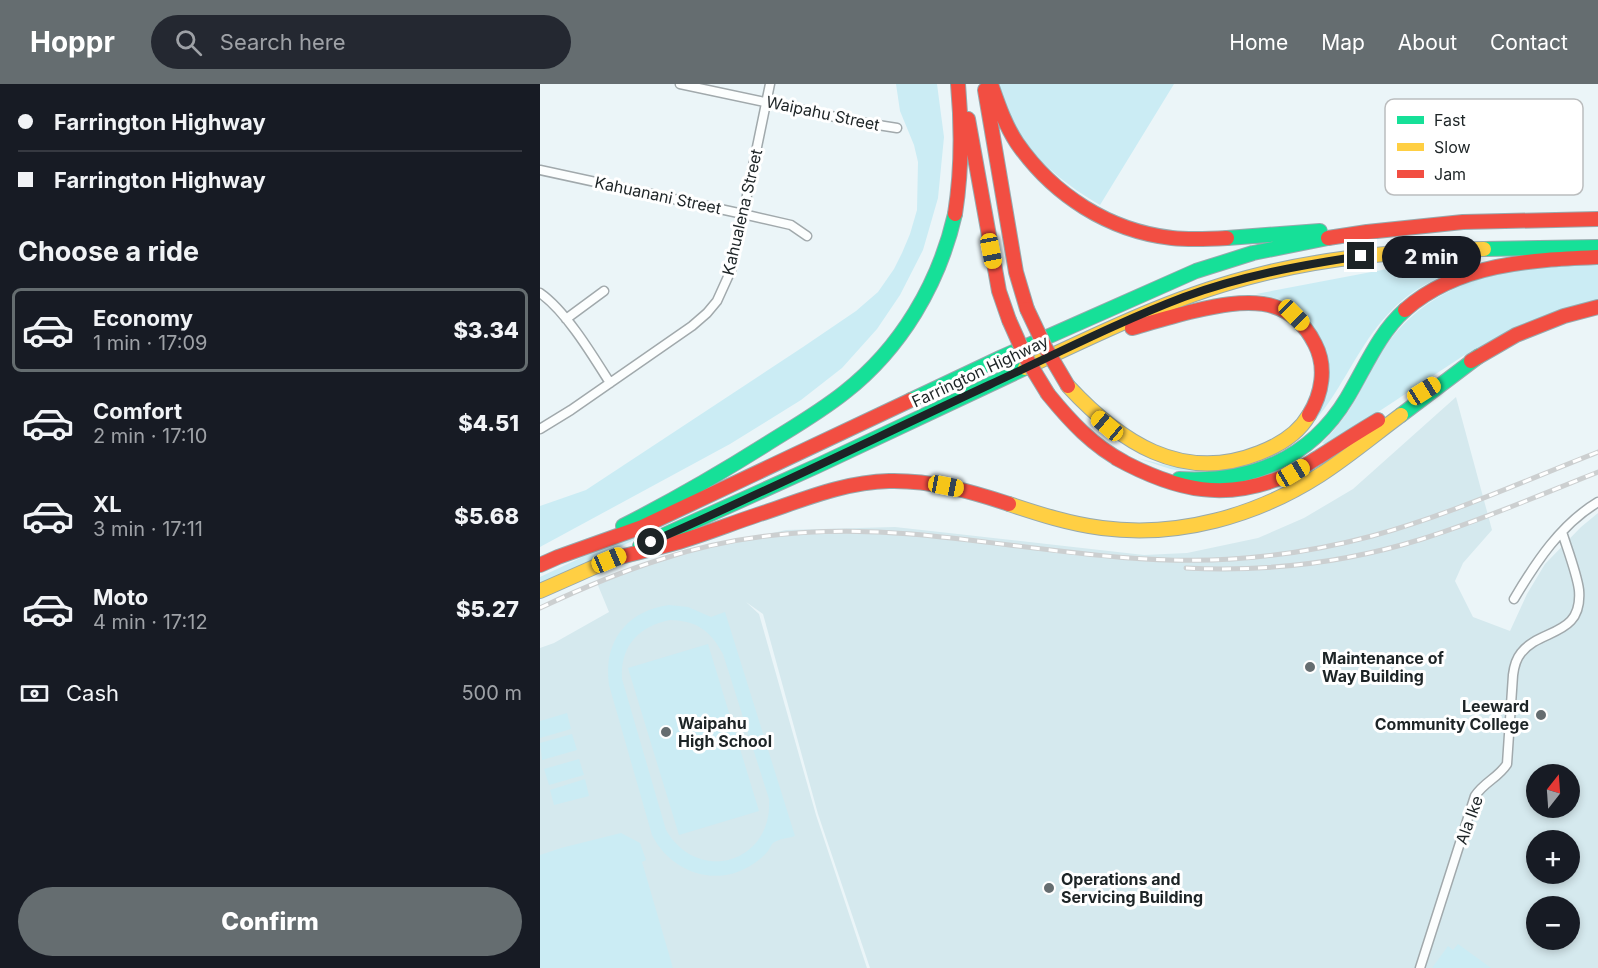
<!DOCTYPE html>
<html lang="en">
<head>
<meta charset="utf-8">
<style>
	body { margin:0; font-family:Inter,sans-serif; background:#242831; color:#f1f3f6; height:100vh; display:flex; flex-direction:column; font-size:22px; white-space:nowrap }
	* { box-sizing:border-box; margin:0 }
	p { font-size:20px; color:#9ea1a6 }
	.icon { flex:none; width:33px; height:33px; fill:none; stroke:currentColor; stroke-width:2; stroke-linecap:round; stroke-linejoin:round }
	.map { position:relative; flex:1; overflow:hidden }
	.drawer { display:flex; flex-direction:column; background:#171b24; width:540px }
	.drawer>* { flex:none }
	.top-card { display:grid; align-content:center; height:132px; padding:0 18px; background:#171b24 }
	.needle { width:39px; rotate:17deg }
	.tools { position:absolute; left:986px; top:680px; display:grid; gap:12px }
	.tools a { display:grid; place-items:center; width:54px; height:54px; border-radius:50%; background:#171b24; box-shadow:0 3px 9px #0003; font-size:30px }
	.end { position:absolute; width:27px; height:27px; margin:-14px; border:8px solid #1d2426; background:#fff; box-shadow:0 0 0 3px #fff }
	.from { border-radius:50% }
	.bubble { position:absolute; height:42px; border-radius:21px; background:#171b24; box-shadow:0 3px 9px #0003; font-size:20px; font-weight:800; line-height:42px; text-align:center }
	.car { position:absolute; width:18px; height:36px; margin:-18px -9px; border-radius:8px; box-shadow:0 0 4px 2px #0007; background:linear-gradient(#f5c518 24%,#345 0 40%,#f5c518 0 76%,#345 0 86%,#f5c518 0) }
	.top-card b { display:flex; align-items:center; gap:21px; height:57px; font-size:22px }
	.top-card b+b { border-top:2px solid #363941 }
	.top-card i { width:15px; height:15px; background:#f1f3f6 }
	ul { padding:0; list-style:none }
	li { display:flex; align-items:center; gap:18px; height:84px; margin:0 12px 9px; padding:0 6px; border:3px solid transparent; border-radius:9px }
	li div { flex:1 }
	li b { display:block; font-size:22px }
	li em { font-style:normal; font-weight:800 }
	li.on { border-color:#656d70 }
	li>.icon { width:54px; height:54px; stroke-width:1.5 }
	h2 { padding:0 18px; font-size:27px; line-height:72px }
	.pay { display:flex; align-items:center; gap:15px; height:66px; padding:0 18px; font-size:22px }
	.pay p { margin-inline-start:auto }
	.action { display:flex; gap:12px; margin-top:auto; padding:12px 18px }
	.action a { flex:1; height:69px; border-radius:36px; background:#656d70; color:#fff; font-size:24px; font-weight:800; line-height:69px; text-align:center }
	header { display:flex; align-items:center; gap:36px; box-sizing:border-box; height:84px; padding:0 30px; background:#656d70; color:#fff }
	header strong { font-size:28px }
	nav { display:flex; gap:33px; margin-inline-start:auto; font-size:21px }
	.search { width:420px; height:54px; background:#242831; display:flex; align-items:center; gap:15px; box-sizing:border-box; padding:0 21px; border-radius:33px; color:#9ea1a6; font-size:22px }
	main { display:flex; flex:1; min-height:0 }
	.map>svg:first-child { display:block }
	.built { fill:#d5e9ee; fill-rule:evenodd }
	.green { fill:#cbecf4; fill-rule:evenodd }
	.lines { fill:none; stroke-linecap:round; stroke-linejoin:round }
	.street-casing { stroke:#a1a9ac; stroke-width:11 }
	.fast-casing { stroke:#97a9ad; stroke-width:16 }
	.slow-casing { stroke:#97a9ad; stroke-width:16 }
	.jam-casing { stroke:#97a9ad; stroke-width:16 }
	.street { stroke:#fcfefe; stroke-width:8 }
	.fast { stroke:#16e098; stroke-width:14 }
	.slow { stroke:#ffcf43; stroke-width:14 }
	.jam { stroke:#f24e42; stroke-width:14 }
	.rail-casing { stroke:#cccfd0; stroke-width:5 }
	.rail { stroke:#fff; stroke-width:3; stroke-dasharray:9; stroke-linecap:butt }
	.jam-bridge-casing { stroke:#97a9ad; stroke-width:16; stroke-linecap:butt }
	.jam-bridge { stroke:#f24e42; stroke-width:14 }
	.route { stroke:#1d2426; stroke-width:8 }
	.poi-dot { fill:#656d70; stroke:#fff; stroke-width:2 }
	.labels { text-anchor:middle; stroke-width:6; stroke-linejoin:round; paint-order:stroke }
	.street-label { font-size:16px; fill:#1d2426; stroke:#fff }
	.poi-label { font-size:16px; font-weight:bold; fill:#1d2426; stroke:#fff; text-anchor:start }
	.key { fill:#fff; stroke:#bbbdbe; stroke-width:1.5 }
	.key-label { font-size:16px; fill:#1d2426 }
</style>
</head>
<body>
<header>
<strong>Hoppr</strong>
<div class="search"><svg class="icon" aria-label="search" viewBox="0 0 24 24"><circle cx="10" cy="10" r="6"/><path d="M15 15l6 6"/></svg>Search here</div>
<nav><a>Home</a><a>Map</a><a>About</a><a>Contact</a></nav>
</header>
<main>
<section class="drawer">
<div class="top-card">
<b><i class="from"></i>Farrington Highway</b>
<b><i></i>Farrington Highway</b>
</div>
<h2>Choose a ride</h2>
<ul>
<li class="on"><svg class="icon" aria-label="car" viewBox="0 0 24 24"><path d="M5 17H2v-5l4-1 3-4h7l3 4 3 1v5h-3M9 17h6M6 11h13"/><circle cx="7" cy="17" r="2"/><circle cx="17" cy="17" r="2"/></svg><div><b>Economy</b><p>1 min · 17:09</p></div><em>$3.34</em></li>
<li><svg class="icon" aria-label="car" viewBox="0 0 24 24"><path d="M5 17H2v-5l4-1 3-4h7l3 4 3 1v5h-3M9 17h6M6 11h13"/><circle cx="7" cy="17" r="2"/><circle cx="17" cy="17" r="2"/></svg><div><b>Comfort</b><p>2 min · 17:10</p></div><em>$4.51</em></li>
<li><svg class="icon" aria-label="car" viewBox="0 0 24 24"><path d="M5 17H2v-5l4-1 3-4h7l3 4 3 1v5h-3M9 17h6M6 11h13"/><circle cx="7" cy="17" r="2"/><circle cx="17" cy="17" r="2"/></svg><div><b>XL</b><p>3 min · 17:11</p></div><em>$5.68</em></li>
<li><svg class="icon" aria-label="car" viewBox="0 0 24 24"><path d="M5 17H2v-5l4-1 3-4h7l3 4 3 1v5h-3M9 17h6M6 11h13"/><circle cx="7" cy="17" r="2"/><circle cx="17" cy="17" r="2"/></svg><div><b>Moto</b><p>4 min · 17:12</p></div><em>$5.27</em></li>
</ul>
<div class="pay"><svg class="icon" aria-label="cash" viewBox="0 0 24 24"><path d="M3 7h18v10H3z"/><circle cx="12" cy="12" r="2"/></svg>Cash<p>500 m</p></div>
<div class="action"><a>Confirm</a></div>
</section>
<div class="map">
<svg width="1058" height="884" viewBox="0 0 1058 884">
	<rect width="100%" height="100%" fill="#ebf5f8"/>
	<!-- built -->
	<path class="built" d="M916,313l36,133 -29,33 -8,18 18,36 37,14 17,-37 18,-30 36,-37 17,-14v455h-728l-52,-154 -55,-200 -17,-12 13,12 57,201 51,153h-327v-320l14,-5 55,-31 -12,-29 78,-27 111,-26 109,-3 249,28 43,-2 71,-15 46,-20 49,-29zM996,690h33v33h-33zM996,756h33v33h-33zM996,822h33v33h-33z"/>
	<!-- green -->
	<path class="green" d="M356,0h41l7,53 -6,61 -15,52 -23,45 -23,34 -35,39 -41,32 -71,44 -190,103v-41l46,-16 217,-143 53,-36 22,-19 16,-23 8,-16 8,-19 7,-24 1,-48 -4,-17 -14,-34z
		M456,0h178l-74,121c-38,-22 -80,-56 -97,-99 -2,-7 -4,-15 -7,-22z
		M938,179c-34,11 -62,22 -87,48 -27,27 -42,63 -64,94 -32,47 -90,73 -146,66 -15,-2 -30,-9 -44,-13l28,7 26,4 99,-29 35,-64 -24,-62 -13,-11 -9,-4 -23,-5 152,-29z
		M1058,180v38l-113,43 -22,11 -135,89 -6,-2c14,-14 26,-30 36,-48 7,-13 13,-27 21,-40 53,-81 131,-87 219,-91z
		M436,288l2,4 -438,209v-8z
		M129,521l19,2 23,10 14,-5 70,224c-6,2 -17,3 -22,7 -2,2 -3,5 -5,8 -5,6 -11,11 -18,15 -36,22 -80,5 -98,-31l-43,-150c-6,-43 17,-74 60,-80zM130,536c27,1 40,10 53,34l46,145c4,64 -71,86 -103,31l-44,-151c-2,-33 17,-53 48,-59z
		M168,560l51,167 -80,24 -51,-167z
		M27,629l4,16 -31,9v-17z
		M32,650l5,16 -35,10 -2,-17z
		M39,675l5,16 -35,10 -5,-16z
		M45,695l4,17 -35,9 -4,-15z
		M81,749l19,10 6,17 -4,2 31,106h-133v-113l21,-7z
		M918,860l33,24h-59l16,-22 5,4z"/>
	<g class="lines">
		<defs>
			<path id="street" d="M140,0l179,38 38,6
				M0,86l203,44 48,11 16,11
				M0,209c26,18 53,63 70,90
				M26,235l38,-28
				M0,345l31,-19 121,-84 15,-13 10,-12 15,-33 38,-184
				M974,515c22,-37 47,-75 84,-97
				M880,884l55,-172c9,-14 23,-18 32,-32l6,-89c1,-8 3,-16 8,-22 19,-25 62,-16 58,-63 -2,-16 -12,-42 -17,-58"/>
			<path id="fast" d="M687,154l93,-7
				M944,165l114,-2
				M371,316l91,-43 194,-86 57,-18 75,-15
				M861,331l78,-59
				M639,395c70,4 131,-19 168,-81 18,-30 32,-65 58,-88
				M83,442c49,-25 96,-52 142,-81 27,-17 55,-33 80,-53 56,-44 94,-108 110,-178
				M100,462l177,-80 208,-98"/>
			<path id="slow" d="M485,284c75,-35 151,-73 233,-93 74,-19 150,-25 226,-26
				M528,302c51,55 113,98 191,67 21,-8 39,-19 50,-38
				M469,420c30,10 61,20 93,24 76,10 154,-12 218,-53 28,-18 54,-40 81,-60
				M0,507l77,-34"/>
			<path id="jam" d="M451,0c7,20 14,41 26,59 36,52 92,88 155,95 19,2 37,1 55,0
				M445,6l31,182 11,37
				M428,35l31,172 10,29
				M415,130c7,-44 7,-86 3,-130
				M788,154l39,-6 96,-10 135,-3
				M865,226c53,-47 127,-50 193,-53
				M592,244c21,-6 41,-12 62,-17 48,-11 95,-19 121,33 12,23 7,50 -6,71
				M931,277l45,-26 48,-19 34,-9
				M508,310c22,27 45,52 76,68
				M576,374c60,33 111,45 176,15 9,-4 18,-11 27,-16 20,-13 39,-25 59,-37
				M69,476c22,-6 44,-11 66,-17 28,-8 55,-19 82,-28 43,-14 86,-33 132,-34 41,-1 81,10 120,23
				M0,481l18,-8 84,-30 269,-127"/>
		</defs>
		<!-- street casing -->
		<use href="#street" class="street-casing"/>
		<!-- fast casing -->
		<use href="#fast" class="fast-casing"/>
		<!-- slow casing -->
		<use href="#slow" class="slow-casing"/>
		<!-- jam casing -->
		<use href="#jam" class="jam-casing"/>
		<!-- street -->
		<use href="#street" class="street"/>
		<!-- fast -->
		<use href="#fast" class="fast"/>
		<!-- slow -->
		<use href="#slow" class="slow"/>
		<!-- jam -->
		<use href="#jam" class="jam"/>
		<defs>
			<path id="rail" d="M646,484c80,4 159,-5 236,-29 60,-19 118,-44 176,-67
				M0,524c40,-19 80,-36 122,-49 79,-26 166,-32 249,-25 107,9 214,32 321,25 48,-3 95,-11 140,-23 77,-21 152,-55 226,-84"/>
		</defs>
		<!-- rail casing -->
		<use href="#rail" class="rail-casing"/>
		<!-- rail -->
		<use href="#rail" class="rail"/>
		<defs>
			<path id="jam-bridge" d="M487,225l18,38 23,39
				M469,236l17,38 22,36"/>
		</defs>
		<!-- jam-bridge casing -->
		<use href="#jam-bridge" class="jam-bridge-casing"/>
		<!-- jam-bridge -->
		<use href="#jam-bridge" class="jam-bridge"/>
	</g>
	<g class="lines">
		<!-- route -->
		<path class="route" d="M111,458c114,-50 226,-105 338,-157 65,-30 129,-63 195,-88 57,-21 117,-32 177,-41"/>
	</g>
	<!-- markers -->
	<g class="poi-dot">
		<circle cx="770" cy="583" r="6"/>
		<circle cx="1001" cy="631" r="6"/>
		<circle cx="126" cy="648" r="6"/>
		<circle cx="509" cy="804" r="6"/>
	</g>
	<g class="labels">
		<!-- street labels -->
		<g class="street-label">
			<text transform="translate(283 29) rotate(12)" y="6">Waipahu Street</text>
			<text transform="translate(118 111) rotate(12)" y="6">Kahuanani Street</text>
			<text transform="translate(202 128) rotate(-77)" y="6">Kahualena Street</text>
			<text transform="translate(440 287) rotate(-25)" y="6">Farrington Highway</text>
			<text transform="translate(929 736) rotate(-70)" y="6">Ala Ike</text>
		</g>
		<!-- poi labels -->
		<g class="poi-label">
			<text x="782" y="580">Maintenance of<tspan x="782" dy="18">Way Building</tspan></text>
			<text x="989" y="628" text-anchor="end">Leeward<tspan x="989" dy="18">Community College</tspan></text>
			<text x="138" y="645">Waipahu<tspan x="138" dy="18">High School</tspan></text>
			<text x="521" y="801">Operations and<tspan x="521" dy="18">Servicing Building</tspan></text>
		</g>
	</g>
	<!-- legend -->
	<rect x="845" y="15" width="198" height="96" rx="9" class="key"/>
	<rect x="857" y="32" width="27" height="8" fill="#16e098"/>
	<rect x="857" y="59" width="27" height="8" fill="#ffcf43"/>
	<rect x="857" y="86" width="27" height="8" fill="#f24e42"/>
	<g class="key-label">
		<text x="894" y="42">Fast</text>
		<text x="894" y="69">Slow</text>
		<text x="894" y="96">Jam</text>
	</g>
</svg>
<div class="tools">
<a><svg class="needle" viewBox="-14 -14 28 28"><path d="M0-13l5 13h-10z" fill="#e53935"/><path d="M0 13l5-13h-10z" fill="#9ea1a6"/></svg></a>
<a>+</a>
<a>−</a>
</div>
<i class="end from" style="left:111px;top:458px"></i>
<i class="end" style="left:821px;top:172px"></i>
<div class="bubble" style="left:842px;top:152px;width:99px">2 min</div>
<i class="car" style="left:451px;top:167px;rotate:169deg"></i>
<i class="car" style="left:754px;top:231px;rotate:135deg"></i>
<i class="car" style="left:884px;top:307px;rotate:58deg"></i>
<i class="car" style="left:567px;top:342px;rotate:310deg"></i>
<i class="car" style="left:753px;top:389px;rotate:59deg"></i>
<i class="car" style="left:406px;top:402px;rotate:101deg"></i>
<i class="car" style="left:69px;top:476px;rotate:67deg"></i>
</div>
</main>
</body>
</html>
